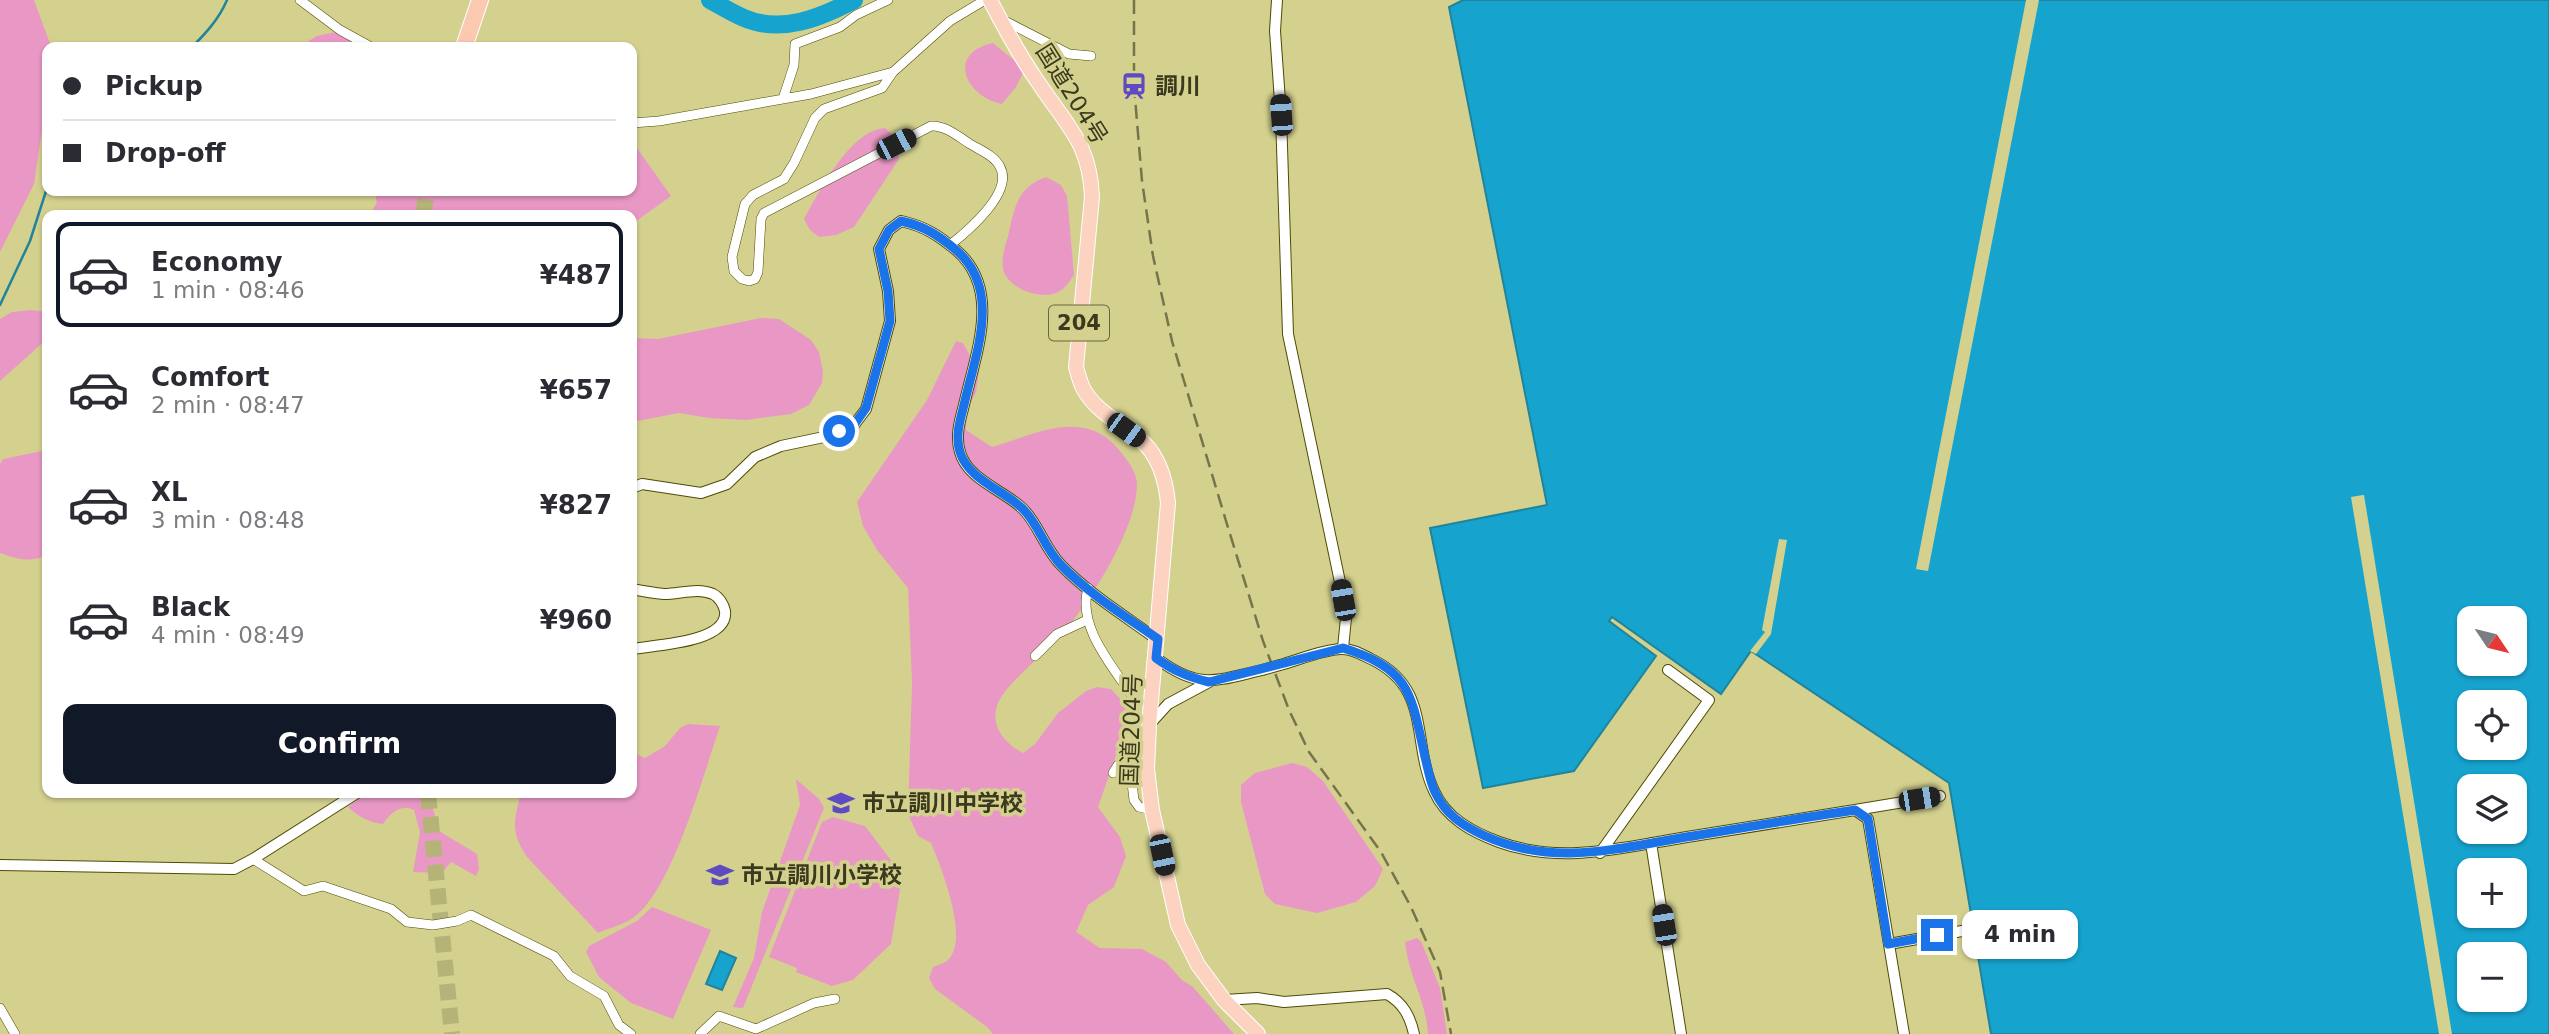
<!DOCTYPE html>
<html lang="en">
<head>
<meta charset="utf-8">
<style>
	body { margin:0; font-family:"DejaVu Sans","Noto Sans JP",sans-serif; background:#f7f7f7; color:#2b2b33; height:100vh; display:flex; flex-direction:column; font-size:26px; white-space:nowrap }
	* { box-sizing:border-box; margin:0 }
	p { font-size:23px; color:#7c7c81 }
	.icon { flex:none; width:38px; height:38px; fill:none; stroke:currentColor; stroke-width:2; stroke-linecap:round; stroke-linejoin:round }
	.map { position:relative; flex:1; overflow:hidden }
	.drawer { position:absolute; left:42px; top:210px; width:595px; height:588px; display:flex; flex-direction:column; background:#fff; border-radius:14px; box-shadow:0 2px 5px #0004 }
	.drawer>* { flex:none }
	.guide { position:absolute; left:42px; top:42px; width:595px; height:154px; border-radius:14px; box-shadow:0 2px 5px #0004; display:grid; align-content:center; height:154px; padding:0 21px; background:#fff }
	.needle { width:46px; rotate:125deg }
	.tools { position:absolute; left:2457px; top:606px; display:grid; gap:14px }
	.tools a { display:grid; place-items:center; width:70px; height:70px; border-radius:14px; background:#fff; box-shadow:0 2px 5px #0004; font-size:35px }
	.end { position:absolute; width:32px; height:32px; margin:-16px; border:9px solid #1a73e8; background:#fff; box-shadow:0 0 0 4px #fff }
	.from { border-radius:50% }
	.bubble { position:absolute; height:49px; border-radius:14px; background:#fff; box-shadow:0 2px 5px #0004; font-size:23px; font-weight:800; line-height:49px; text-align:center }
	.car { position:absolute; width:21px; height:42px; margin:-21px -10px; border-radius:9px; box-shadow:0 0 5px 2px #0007; background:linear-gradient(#222 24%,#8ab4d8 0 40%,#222 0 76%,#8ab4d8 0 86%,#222 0) }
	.guide b { display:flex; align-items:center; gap:24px; height:66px; font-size:26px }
	.guide b+b { border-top:2px solid #e1e1e2 }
	.guide i { width:18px; height:18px; background:#2b2b33 }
	ul { padding:12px 0 0; list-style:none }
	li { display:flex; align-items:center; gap:21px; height:105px; margin:0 14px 10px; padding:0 7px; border:4px solid transparent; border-radius:14px }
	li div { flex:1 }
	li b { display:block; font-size:26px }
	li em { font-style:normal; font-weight:800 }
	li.active { border-color:#111827 }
	li>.icon { width:63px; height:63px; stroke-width:1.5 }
	.action { display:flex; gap:14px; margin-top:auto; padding:14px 21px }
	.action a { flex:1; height:80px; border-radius:14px; background:#111827; color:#fff; font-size:28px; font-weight:800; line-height:80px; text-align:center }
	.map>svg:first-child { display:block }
	.green { fill:#e998c5 }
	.water { fill:#16a4cf; stroke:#21849a; stroke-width:2; fill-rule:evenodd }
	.pier { fill:#d4d18f }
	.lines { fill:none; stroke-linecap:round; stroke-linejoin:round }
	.stream { stroke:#21849a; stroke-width:2.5 }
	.river { stroke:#16a4cf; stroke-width:18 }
	.motorway-tunnel { stroke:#b5b378; stroke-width:16; stroke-dasharray:16 8; stroke-linecap:butt }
	.minor-casing { stroke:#504b02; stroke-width:10 }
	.tertiary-casing { stroke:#504b02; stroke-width:12 }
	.trunk-casing { stroke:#fff; stroke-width:16 }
	.motorway-casing { stroke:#fff; stroke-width:18 }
	.minor { stroke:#fff; stroke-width:9 }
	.tertiary { stroke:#fff; stroke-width:10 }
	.trunk { stroke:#fcd3c0; stroke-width:14 }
	.motorway { stroke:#fbc8b1; stroke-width:16 }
	.rail { stroke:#76744a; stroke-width:2.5; stroke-dasharray:14 7; stroke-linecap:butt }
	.tertiary-bridge-casing { stroke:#504b02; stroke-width:12; stroke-linecap:butt }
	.tertiary-bridge { stroke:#fff; stroke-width:10 }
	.route { stroke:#1a73e8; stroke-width:9 }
	.labels { text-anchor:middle; stroke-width:7; stroke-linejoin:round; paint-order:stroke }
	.shield { fill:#d4d18f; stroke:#696740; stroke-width:2 }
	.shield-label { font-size:21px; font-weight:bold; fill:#3b391e }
	.poi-label { font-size:23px; font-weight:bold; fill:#3b391e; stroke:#d4d18f; text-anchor:start }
	.street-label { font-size:23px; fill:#3b391e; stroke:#d4d18f }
</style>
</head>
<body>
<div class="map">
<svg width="2549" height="1034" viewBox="0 0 2549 1034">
	<rect width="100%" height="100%" fill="#d4d18f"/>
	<!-- green -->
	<path class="green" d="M0,0h34l17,46 -4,1v50l-13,87 -34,68z
		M336,32l33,10 7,5h-77l18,-11z
		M993,43l32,26 -9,18 -14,17c-37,-7 -56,-51 -9,-61z
		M885,128l10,9 4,22 -45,68 -18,8 -17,2 -9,-7 -6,-11c16,-28 45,-88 81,-91z
		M632,141l39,55 -39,28v-9h-262l7,-13 -3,-11h258z
		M1046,177l15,8 6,11 7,79c-4,5 -7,12 -14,16 -16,11 -54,-2 -57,-23 -2,-10 2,-22 5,-32 6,-27 9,-49 38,-59z
		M31,310l16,2v27l-47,42v-62l12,-7z
		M761,318l18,1 32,21 8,12 4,19 -1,12 -13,22 -18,9 -45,6 -37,-2 -30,-5 -47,9v-84l26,1z
		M956,341l7,2 16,29 -3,20 -9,19 -1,19 26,17c44,-13 93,-40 128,4 7,9 17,21 17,33 0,46 -49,121 -79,155 -15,16 -56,48 -61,67 -7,21 10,39 26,47l12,-9 23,-31 28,-22 11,-4 14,2 13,14 4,18 -30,86 22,30 6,19 -12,31 -26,18 -12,27 24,16 42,1 24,13 16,18 11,7 41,47h-241l-6,-7 -52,-38 -6,-11 4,-11c5,-2 12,-4 15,-7 22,-21 -7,-93 -17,-117l-13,-7 -10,-22 4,-131 -4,-95 -31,-38 -14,-24 -6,-24 70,-102z
		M47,450v106c-21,6 -27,4 -47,-3v-89l3,-5z
		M688,724l32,2c-16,47 -48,165 -87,192 -10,7 -24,10 -35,15l-71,-76c-17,-25 -13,-37 -6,-64h111v-41l13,6 20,-12 15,-18z
		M1292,763l15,4 16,14 60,88 -8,17 -19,16 -39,11 -42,-9 -10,-10 -24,-92v-17l14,-12z
		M796,779l23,20 5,9 -81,200 -10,-1 21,-49 8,-46 38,-107z
		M366,793h70l-3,16 6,22 38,23 2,15 -3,7 -25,-14 -9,11 -29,-1 7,-40 -6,-22c-14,-6 -23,3 -31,14 -13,-1 -26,-8 -35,-17z
		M833,817l32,9 35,46 1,12 -10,60 -38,36 -21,6 -36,-14 1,-4 -28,-11 53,-135z
		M652,907l59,23 -38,89 -42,-16 -32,-26 -13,-25 3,-6 48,-25z
		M1417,938l4,3 19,47 7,46h-19c-2,-34 -20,-59 -23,-92z"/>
	<!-- water -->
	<path class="water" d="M1463,0h1086v1034h-558l-42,-251 -198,-132 -30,43 -109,-77 -3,4 47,35 -82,115 -91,17 -53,-260 117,-23 -98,-498zM2469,618h46v45h-46zM2469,702h46v45h-46zM2469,786h46v45h-46zM2469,870h46v45h-46zM2469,954h46v45h-46z
		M720,951l16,7 -14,32 -16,-6z"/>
	<!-- pier -->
	<path class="pier" d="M2026,0h13l-111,571 -12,-2z
		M2363,495h1l88,539h-13l-88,-537z
		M1779,539l8,1 -16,94 -15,20 -6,-3 15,-19 -3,-2z"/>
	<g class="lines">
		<!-- stream -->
		<path class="stream" d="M192,47c14,-14 27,-28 35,-47
			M0,305l30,-64 17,-53"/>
		<!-- river -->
		<path class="river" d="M710,0c11,6 22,13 34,18 37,16 76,0 110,-18"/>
		<!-- motorway-tunnel -->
		<path class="motorway-tunnel" d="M423,215l4,-24
			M428,793l24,241"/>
		<defs>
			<path id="minor" d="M300,0l40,30 31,17
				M1003,20l66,34 22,2
				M783,99l11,-34 1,-21 45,-17 16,-12 32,-15
				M632,123l27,-2 152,-27 82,-22
				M950,245c18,-14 64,-53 50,-78 -5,-11 -20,-17 -30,-23 -11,-7 -25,-19 -39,-18l-167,87 -3,6 -3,53 -3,7 -6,2 -7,-2 -8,-8 -2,-14 13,-53 8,-9 31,-16 10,-16 21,-45 9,-9 58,-21 11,-16 57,-51 35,-21
				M1088,588c-11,39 24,77 44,108
				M1035,656l22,-22 30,-14
				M1113,773l5,-8 7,-2 5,3 4,34 5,7 13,3
				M253,859l51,32 19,-5 68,23 16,13 26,3 24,-4 14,-6 10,5 73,36 16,20 34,20 15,29 12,9
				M0,1008l15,26
				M700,1034l19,-18 37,13 58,-26 21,-4"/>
			<path id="tertiary" d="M1277,0l-2,31 6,84 7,219 52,248 6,36 -3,30
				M632,488l10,-4 59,9 26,-9 28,-27 26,-11 43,-9 30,-12 12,-16 24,-88 -2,-30 -9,-42 10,-19 12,-9c23,5 37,14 55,29 47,40 19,105 8,155 -4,15 -9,31 -4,47 7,27 43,38 62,56 17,16 22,40 39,57 28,29 64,51 97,75
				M632,589c10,2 21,4 32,5 16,0 34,-7 49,0 6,3 11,11 12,17 4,32 -71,34 -93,38
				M1156,658c43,32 58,23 106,12
				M1280,665c19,-5 41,-15 61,-16 10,-1 22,6 30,10 61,29 40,82 63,132 12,27 38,41 65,51 63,23 125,5 188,-5 56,-9 112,-18 168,-27l13,9 36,215
				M1149,725l19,-21 41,-22
				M1855,810l85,-14
				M1651,843l30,191
				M1600,853l109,-153 -41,-30
				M0,865l234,4 19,-10 104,-66
				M1889,944l73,-13
				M1224,1000l33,-2 27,4 103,-8c16,9 23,22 27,40"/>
			<path id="trunk" d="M990,0c15,29 31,58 50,85 28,42 50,59 52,112l-16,170c2,7 4,15 7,21 13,25 41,36 61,55 16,16 22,39 24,60l-19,222 -2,44 5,41 26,115 20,40 26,35 34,34"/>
			<path id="motorway" d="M464,47l16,-47"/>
		</defs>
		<!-- minor casing -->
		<use href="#minor" class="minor-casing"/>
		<!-- tertiary casing -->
		<use href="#tertiary" class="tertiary-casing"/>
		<!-- trunk casing -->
		<use href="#trunk" class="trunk-casing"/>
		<!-- motorway casing -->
		<use href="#motorway" class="motorway-casing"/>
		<!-- minor -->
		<use href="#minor" class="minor"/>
		<!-- tertiary -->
		<use href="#tertiary" class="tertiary"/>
		<!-- trunk -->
		<use href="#trunk" class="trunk"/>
		<!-- motorway -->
		<use href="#motorway" class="motorway"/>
		<!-- rail -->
		<path class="rail" d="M1134,0v86l8,95 11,75 19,85 54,180 37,120 26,69 20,42 72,100 30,55 29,65 11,62"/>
		<defs>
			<path id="tertiary-bridge" d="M1262,670l18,-5"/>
		</defs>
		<!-- tertiary-bridge casing -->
		<use href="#tertiary-bridge" class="tertiary-bridge-casing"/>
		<!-- tertiary-bridge -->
		<use href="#tertiary-bridge" class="tertiary-bridge"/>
	</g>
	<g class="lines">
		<!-- route -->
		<path class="route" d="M839,431l15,-6 12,-17 24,-87 -2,-30 -9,-42 10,-19 12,-9c23,5 37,14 55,29 47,40 19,105 8,155 -4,15 -9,31 -4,47 8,27 43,38 62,56 17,16 22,40 39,57 28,29 64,51 97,74l-2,19c18,13 32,19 53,24l134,-34c68,21 68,46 82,109 3,11 5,25 10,35 11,23 28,34 50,44 71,32 136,11 208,0 54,-9 108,-18 162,-26l13,9 20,125 49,-9"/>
	</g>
	<!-- icons -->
	<defs>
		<symbol id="station-bare" viewBox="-9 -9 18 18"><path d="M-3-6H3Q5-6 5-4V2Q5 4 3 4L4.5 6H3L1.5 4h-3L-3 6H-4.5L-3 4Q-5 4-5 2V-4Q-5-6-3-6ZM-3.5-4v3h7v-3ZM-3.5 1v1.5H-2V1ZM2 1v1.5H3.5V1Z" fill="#5e4ac3" stroke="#d4d18f" stroke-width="2.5" paint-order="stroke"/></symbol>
		<symbol id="school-bare" viewBox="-9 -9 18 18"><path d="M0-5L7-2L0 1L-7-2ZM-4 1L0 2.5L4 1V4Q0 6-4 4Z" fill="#5e4ac3" stroke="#d4d18f" stroke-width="2.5" paint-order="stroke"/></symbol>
	</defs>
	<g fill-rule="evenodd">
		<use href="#station-bare" x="1115" y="67" width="38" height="38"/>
		<use href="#school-bare" x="822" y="784" width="38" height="38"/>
		<use href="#school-bare" x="701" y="856" width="38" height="38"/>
	</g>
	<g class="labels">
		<!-- shield labels -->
		<rect class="shield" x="1049" y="305.5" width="60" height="35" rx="5"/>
		<g class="shield-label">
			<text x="1079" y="330">204</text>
		</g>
		<!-- poi labels -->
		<g class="poi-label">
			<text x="1155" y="94">調川</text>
			<text x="862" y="811">市立調川中学校</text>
			<text x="741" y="883">市立調川小学校</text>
		</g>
		<!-- street labels -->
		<g class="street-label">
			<text transform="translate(1072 94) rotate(58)" y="8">国道204号</text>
			<text transform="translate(1131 730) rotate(-88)" y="8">国道204号</text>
		</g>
	</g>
</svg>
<div class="tools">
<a><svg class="needle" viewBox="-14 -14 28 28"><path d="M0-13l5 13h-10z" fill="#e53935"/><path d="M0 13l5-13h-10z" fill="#7c7c81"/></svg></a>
<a><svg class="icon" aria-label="locate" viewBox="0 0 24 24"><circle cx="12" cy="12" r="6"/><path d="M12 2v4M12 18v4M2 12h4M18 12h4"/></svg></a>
<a><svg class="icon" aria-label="layers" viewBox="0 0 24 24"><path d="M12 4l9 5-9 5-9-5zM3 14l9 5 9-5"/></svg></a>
<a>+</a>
<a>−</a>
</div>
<i class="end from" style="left:839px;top:431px"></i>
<i class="end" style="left:1937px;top:935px"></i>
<div class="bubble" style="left:1962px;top:910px;width:116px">4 min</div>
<i class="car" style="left:1281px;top:115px;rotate:356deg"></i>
<i class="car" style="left:896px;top:144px;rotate:63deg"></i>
<i class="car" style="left:1126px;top:430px;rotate:126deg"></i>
<i class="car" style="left:1343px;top:600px;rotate:350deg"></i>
<i class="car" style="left:1919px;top:799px;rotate:81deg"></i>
<i class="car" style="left:1162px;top:855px;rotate:168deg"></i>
<i class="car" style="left:1664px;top:925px;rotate:351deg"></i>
<div class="guide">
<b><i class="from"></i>Pickup</b>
<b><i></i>Drop-off</b>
</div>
<section class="drawer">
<ul>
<li class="active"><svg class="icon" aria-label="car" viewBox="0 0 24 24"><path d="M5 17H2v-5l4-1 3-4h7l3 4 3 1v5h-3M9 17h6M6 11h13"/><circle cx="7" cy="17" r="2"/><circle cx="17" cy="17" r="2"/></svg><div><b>Economy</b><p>1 min · 08:46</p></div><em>¥487</em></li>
<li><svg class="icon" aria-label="car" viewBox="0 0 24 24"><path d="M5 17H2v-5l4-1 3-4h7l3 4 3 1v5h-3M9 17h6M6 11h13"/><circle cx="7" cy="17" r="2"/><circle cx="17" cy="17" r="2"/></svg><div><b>Comfort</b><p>2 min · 08:47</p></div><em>¥657</em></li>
<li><svg class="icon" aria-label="car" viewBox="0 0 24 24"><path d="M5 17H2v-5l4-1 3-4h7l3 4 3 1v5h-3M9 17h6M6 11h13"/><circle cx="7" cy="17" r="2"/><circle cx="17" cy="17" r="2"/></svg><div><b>XL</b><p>3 min · 08:48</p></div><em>¥827</em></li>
<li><svg class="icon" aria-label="car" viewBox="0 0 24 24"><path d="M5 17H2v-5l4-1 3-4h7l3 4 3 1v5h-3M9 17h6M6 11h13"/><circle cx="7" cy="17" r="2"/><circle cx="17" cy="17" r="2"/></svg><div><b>Black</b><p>4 min · 08:49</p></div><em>¥960</em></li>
</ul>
<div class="action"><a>Confirm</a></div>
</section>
</div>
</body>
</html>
